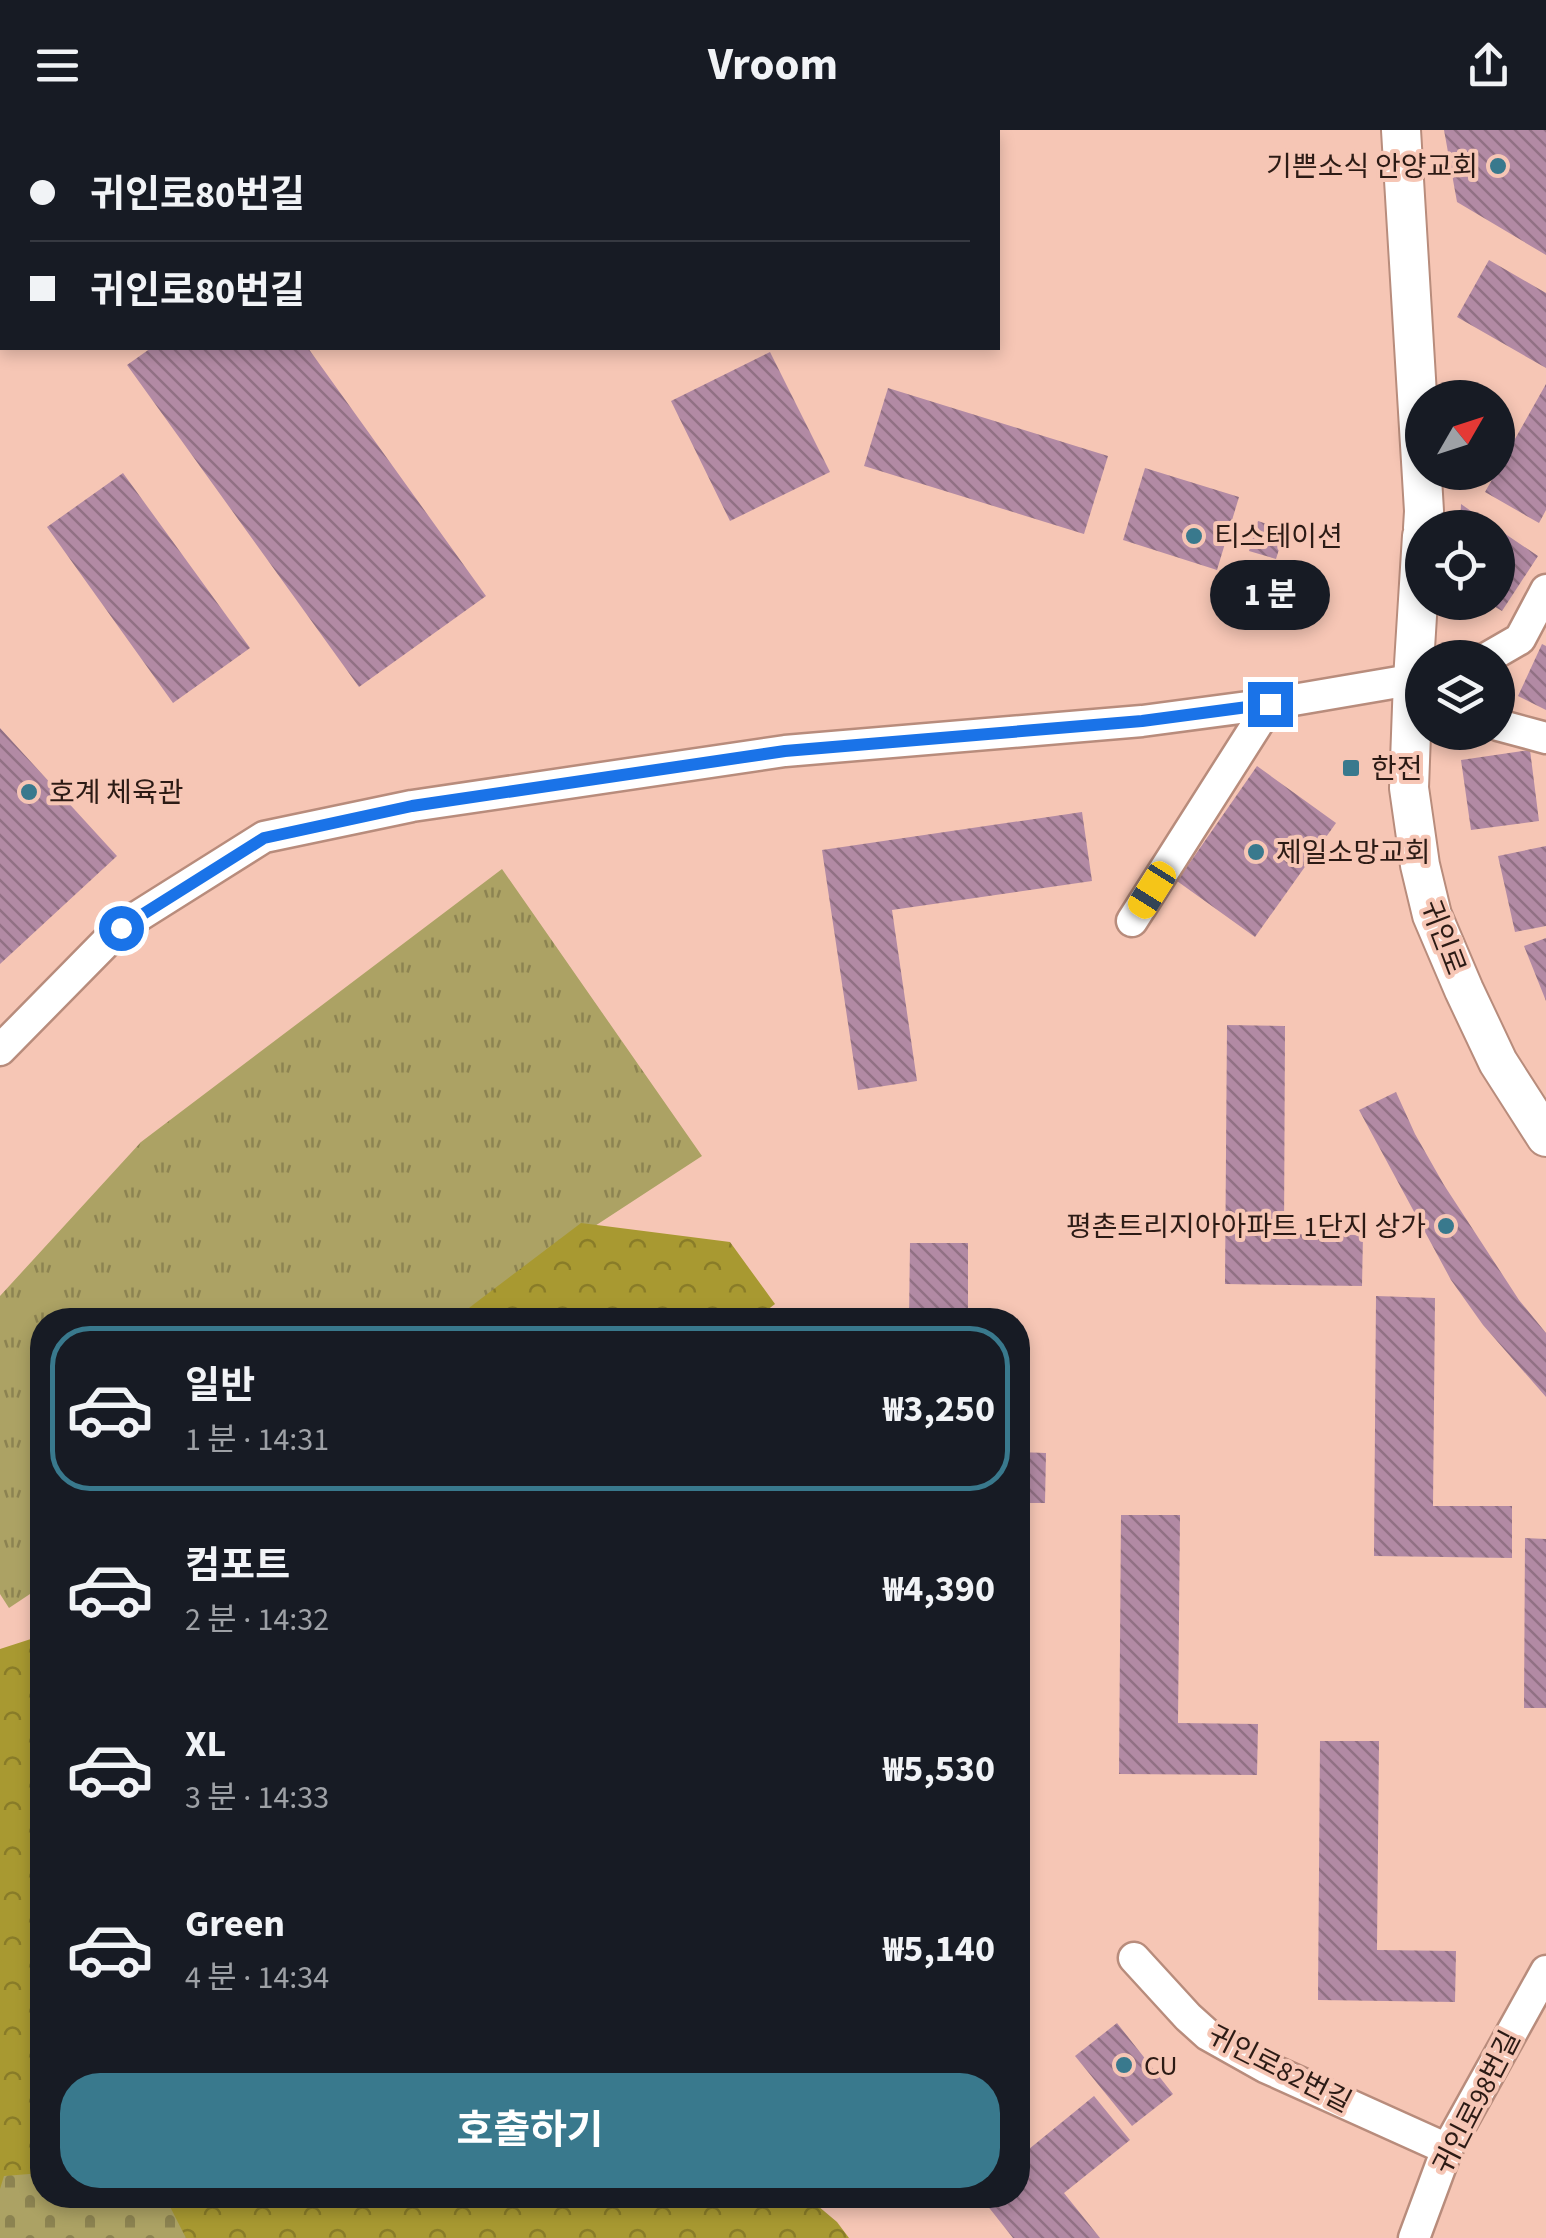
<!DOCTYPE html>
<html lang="ko">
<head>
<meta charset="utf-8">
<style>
	body { margin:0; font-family:"Source Sans 3","Noto Sans KR",sans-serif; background:#242831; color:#f1f3f6; height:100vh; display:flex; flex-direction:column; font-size:38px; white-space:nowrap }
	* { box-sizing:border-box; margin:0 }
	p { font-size:32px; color:#9ea1a6 }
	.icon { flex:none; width:55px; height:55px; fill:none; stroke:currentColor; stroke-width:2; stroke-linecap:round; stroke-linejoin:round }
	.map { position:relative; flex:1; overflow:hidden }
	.panel { position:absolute; left:30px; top:1178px; width:1000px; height:900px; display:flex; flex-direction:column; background:#171b24; border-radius:40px; box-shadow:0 5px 15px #0003 }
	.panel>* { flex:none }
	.hud { position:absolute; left:0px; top:0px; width:1000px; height:220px; box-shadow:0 5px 15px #0003; display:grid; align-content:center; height:220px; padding:0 30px; background:#171b24 }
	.needle { width:65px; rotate:51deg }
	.tools { position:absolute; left:1405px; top:250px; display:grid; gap:20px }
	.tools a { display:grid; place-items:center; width:110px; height:110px; border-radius:50%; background:#171b24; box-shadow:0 5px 15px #0003; font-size:50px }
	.end { position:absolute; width:45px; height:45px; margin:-22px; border:12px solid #1a73e8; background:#fff; box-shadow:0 0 0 5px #fff }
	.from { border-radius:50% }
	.bubble { position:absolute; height:70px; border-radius:35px; background:#171b24; box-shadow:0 5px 15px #0003; font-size:32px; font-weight:700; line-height:70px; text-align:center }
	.car { position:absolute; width:30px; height:60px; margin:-30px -15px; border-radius:12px; box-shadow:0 0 8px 2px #0007; background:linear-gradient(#f5c518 24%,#345 0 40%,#f5c518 0 76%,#345 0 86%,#f5c518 0) }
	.hud b { display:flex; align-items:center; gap:35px; height:95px; font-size:38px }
	.hud b+b { border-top:2px solid #363941 }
	.hud i { width:25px; height:25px; background:#f1f3f6 }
	ul { padding:18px 0 0; list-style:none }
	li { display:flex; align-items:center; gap:30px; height:165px; margin:0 20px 15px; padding:0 10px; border:5px solid transparent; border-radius:40px }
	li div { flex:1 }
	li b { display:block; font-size:38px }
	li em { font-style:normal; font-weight:700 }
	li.selected { border-color:#39798d }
	li>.icon { width:90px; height:90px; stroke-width:1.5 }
	.button { display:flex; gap:20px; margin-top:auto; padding:20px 30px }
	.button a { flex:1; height:115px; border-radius:40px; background:#39798d; color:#fff; font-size:40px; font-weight:700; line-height:115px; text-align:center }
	header { display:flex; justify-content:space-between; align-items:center; height:130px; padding:0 30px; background:#171b24; font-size:45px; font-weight:700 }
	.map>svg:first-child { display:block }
	.grass { fill:url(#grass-tufts) }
	.forest { fill:url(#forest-crowns) }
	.cemetery { fill:url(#cemetery-stones) }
	.building { fill:url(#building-back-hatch) }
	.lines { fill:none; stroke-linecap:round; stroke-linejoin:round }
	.minor-casing { stroke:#b88c7c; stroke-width:35 }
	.tertiary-casing { stroke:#b88c7c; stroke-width:42 }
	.minor { stroke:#fff; stroke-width:30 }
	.tertiary { stroke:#fff; stroke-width:38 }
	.route { stroke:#1a73e8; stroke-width:12 }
	.poi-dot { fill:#39798d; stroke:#f6c6b5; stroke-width:4 }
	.labels { text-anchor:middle; stroke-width:8; stroke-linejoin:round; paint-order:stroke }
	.poi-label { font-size:28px; fill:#2c1b15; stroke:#f6c6b5; text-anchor:start }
	.street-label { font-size:28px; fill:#2c1b15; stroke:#f6c6b5 }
</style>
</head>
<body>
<header><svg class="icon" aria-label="menu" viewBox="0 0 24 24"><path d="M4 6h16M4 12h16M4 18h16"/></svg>Vroom<svg class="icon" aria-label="share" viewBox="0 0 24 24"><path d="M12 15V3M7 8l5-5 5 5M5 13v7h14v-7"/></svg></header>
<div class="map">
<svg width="1546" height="2108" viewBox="0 0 1546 2108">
	<defs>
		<pattern id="grass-tufts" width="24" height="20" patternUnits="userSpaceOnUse" patternTransform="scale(2.5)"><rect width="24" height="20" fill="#aca264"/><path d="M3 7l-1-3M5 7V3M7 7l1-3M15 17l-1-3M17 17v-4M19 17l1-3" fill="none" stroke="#8c8351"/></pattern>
		<pattern id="forest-crowns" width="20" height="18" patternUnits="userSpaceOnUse" patternTransform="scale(2.5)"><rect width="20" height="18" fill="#a89931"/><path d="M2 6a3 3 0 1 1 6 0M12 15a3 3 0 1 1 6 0" fill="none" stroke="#897c28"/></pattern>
		<pattern id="cemetery-stones" width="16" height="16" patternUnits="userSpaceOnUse" patternTransform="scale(2.5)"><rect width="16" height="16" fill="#aca264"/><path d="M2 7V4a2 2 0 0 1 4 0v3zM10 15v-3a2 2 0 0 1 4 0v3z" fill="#8c8351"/></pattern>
		<pattern id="building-back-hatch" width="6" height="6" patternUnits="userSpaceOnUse" patternTransform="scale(2.5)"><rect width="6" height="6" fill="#b28aa4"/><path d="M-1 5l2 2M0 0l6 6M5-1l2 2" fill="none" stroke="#917084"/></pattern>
	</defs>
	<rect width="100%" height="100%" fill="#f6c6b5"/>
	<!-- grass -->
	<path class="grass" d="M502,739l200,287 -251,164h-409v266l-33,22 -9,-14v-298l141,-154z"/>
	<!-- forest -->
	<path class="forest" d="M0,0h148v2h-146v115l-2,2z
		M581,1093l149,19 45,62 -21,16h-301z
		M42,1501v564h763l32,27 12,16h-849v-589l34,-11z"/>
	<!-- cemetery -->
	<path class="cemetery" d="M42,2043v22h122l22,43h-186v-49l4,-13z"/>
	<!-- building -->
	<path class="building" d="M1444,0h102v125l-89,-53z
		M1489,130l57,33v75l-89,-51z
		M151,218h157l178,248 -127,91 -232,-322z
		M770,222l60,120 -100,49 -59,-120z
		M1546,254v126l-7,13 -54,-31z
		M888,258l220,68 -24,78 -220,-68z
		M1145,338l94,29 -22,73 -94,-30z
		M123,343l127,175 -77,55 -126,-176z
		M1461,374l34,24h-35z
		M1258,391l27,9 -9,29 -27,-8z
		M1498,399l40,27 -36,55 -15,-9h11z
		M1542,514l4,2v64l-28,-14z
		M0,598l117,128 -117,108z
		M1530,620l9,71 -68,9 -10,-70z
		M1257,636l79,57 -81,114 -78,-56z
		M1082,682l10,69 -200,29 25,171 -59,9 -36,-240z
		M1546,716v80l-31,6 -17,-76z
		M1546,808v63l-22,-55z
		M1227,895l58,1 -1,208 79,1 -1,51 -137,-2z
		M1396,962l19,42 29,51 75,115 27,33v64l-63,-72 -32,-45 -92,-170z
		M910,1113h58v77h-59z
		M1376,1166l59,2 -2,208h79v52l-138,-2z
		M1018,1322l28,1 -1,50h-27z
		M1121,1385h59l-2,208 80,1 -1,51 -138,-1z
		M1525,1408l21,1v169h-22z
		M1320,1611h59l-2,209 79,1 -1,51 -137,-2z
		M1117,1893l56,71 -41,32 -57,-70z
		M1094,1966l36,44 -66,53 36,45h-87l-34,-43h39v-37z"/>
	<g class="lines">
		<defs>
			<path id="minor" d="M224,2l3,-2
				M1487,528l33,-19 26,-49
				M1498,595l48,13
				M1132,791l138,-217
				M0,920l121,-123 143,-90 148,-31 373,-55 357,-30 128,-17 152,-26
				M1134,1828l54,59 20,18 57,32 182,82
				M1414,2108l33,-89 99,-178"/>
			<path id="tertiary" d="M1401,0l23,381 -1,17
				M1422,406l-9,144 -4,108 11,77 12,50 32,75 34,72 48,75"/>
		</defs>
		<!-- minor casing -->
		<use href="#minor" class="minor-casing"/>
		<!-- tertiary casing -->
		<use href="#tertiary" class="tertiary-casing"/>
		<!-- minor -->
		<use href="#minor" class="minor"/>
		<!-- tertiary -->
		<use href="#tertiary" class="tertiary"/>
	</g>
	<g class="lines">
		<!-- route -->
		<path class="route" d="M121,798l143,-90 148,-32 373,-55 357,-30 128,-17"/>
	</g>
	<!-- markers -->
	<g class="poi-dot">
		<circle cx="1498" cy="36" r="10"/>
		<circle cx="1194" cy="406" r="10"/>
		<rect x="1341" y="628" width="20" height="20" rx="5"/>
		<circle cx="29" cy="662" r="10"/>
		<circle cx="1256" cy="722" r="10"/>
		<circle cx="1446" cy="1096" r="10"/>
		<circle cx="1124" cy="1935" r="10"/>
	</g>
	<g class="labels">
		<!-- poi labels -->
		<g class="poi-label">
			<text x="1478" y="46" text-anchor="end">기쁜소식 안양교회</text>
			<text x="1214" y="416">티스테이션</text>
			<text x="1371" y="648">한전</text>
			<text x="49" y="672">호계 체육관</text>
			<text x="1276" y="732">제일소망교회</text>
			<text x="1426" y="1106" text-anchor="end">평촌트리지아아파트 1단지 상가</text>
			<text x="1144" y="1945">CU</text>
		</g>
		<!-- street labels -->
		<g class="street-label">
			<text transform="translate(1444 807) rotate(69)" y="10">귀인로</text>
			<text transform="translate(1280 1938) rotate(27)" y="10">귀인로82번길</text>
			<text transform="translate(1476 1972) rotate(-63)" y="10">귀인로98번길</text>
		</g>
	</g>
</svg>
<div class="tools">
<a><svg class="needle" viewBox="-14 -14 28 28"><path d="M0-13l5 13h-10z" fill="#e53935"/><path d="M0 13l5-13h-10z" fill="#9ea1a6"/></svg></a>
<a><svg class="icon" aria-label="locate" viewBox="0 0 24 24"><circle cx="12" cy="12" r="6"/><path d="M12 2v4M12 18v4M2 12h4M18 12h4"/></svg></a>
<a><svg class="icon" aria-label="layers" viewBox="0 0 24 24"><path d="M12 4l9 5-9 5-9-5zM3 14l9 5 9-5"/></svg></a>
</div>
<i class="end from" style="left:121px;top:798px"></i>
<i class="end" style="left:1270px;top:574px"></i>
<div class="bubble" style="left:1210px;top:430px;width:120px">1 분</div>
<i class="car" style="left:1152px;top:760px;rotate:212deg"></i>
<div class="hud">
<b><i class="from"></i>귀인로80번길</b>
<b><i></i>귀인로80번길</b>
</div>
<section class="panel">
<ul>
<li class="selected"><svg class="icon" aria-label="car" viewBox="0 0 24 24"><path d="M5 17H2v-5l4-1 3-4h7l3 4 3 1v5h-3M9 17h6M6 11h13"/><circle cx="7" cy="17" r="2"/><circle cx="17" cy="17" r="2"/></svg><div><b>일반</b><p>1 분 · 14:31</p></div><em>₩3,250</em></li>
<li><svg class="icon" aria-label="car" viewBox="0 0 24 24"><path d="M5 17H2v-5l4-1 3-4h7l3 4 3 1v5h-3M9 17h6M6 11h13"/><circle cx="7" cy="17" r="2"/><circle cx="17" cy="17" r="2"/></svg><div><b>컴포트</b><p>2 분 · 14:32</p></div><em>₩4,390</em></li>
<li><svg class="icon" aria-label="car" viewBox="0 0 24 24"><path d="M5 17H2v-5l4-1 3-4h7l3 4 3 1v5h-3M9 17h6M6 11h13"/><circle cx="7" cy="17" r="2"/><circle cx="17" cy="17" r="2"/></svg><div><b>XL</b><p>3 분 · 14:33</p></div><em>₩5,530</em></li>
<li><svg class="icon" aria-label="car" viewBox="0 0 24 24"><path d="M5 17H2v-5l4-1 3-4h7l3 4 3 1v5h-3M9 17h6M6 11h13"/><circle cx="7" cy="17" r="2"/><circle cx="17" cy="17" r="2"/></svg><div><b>Green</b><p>4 분 · 14:34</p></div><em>₩5,140</em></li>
</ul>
<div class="button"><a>호출하기</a></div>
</section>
</div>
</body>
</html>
